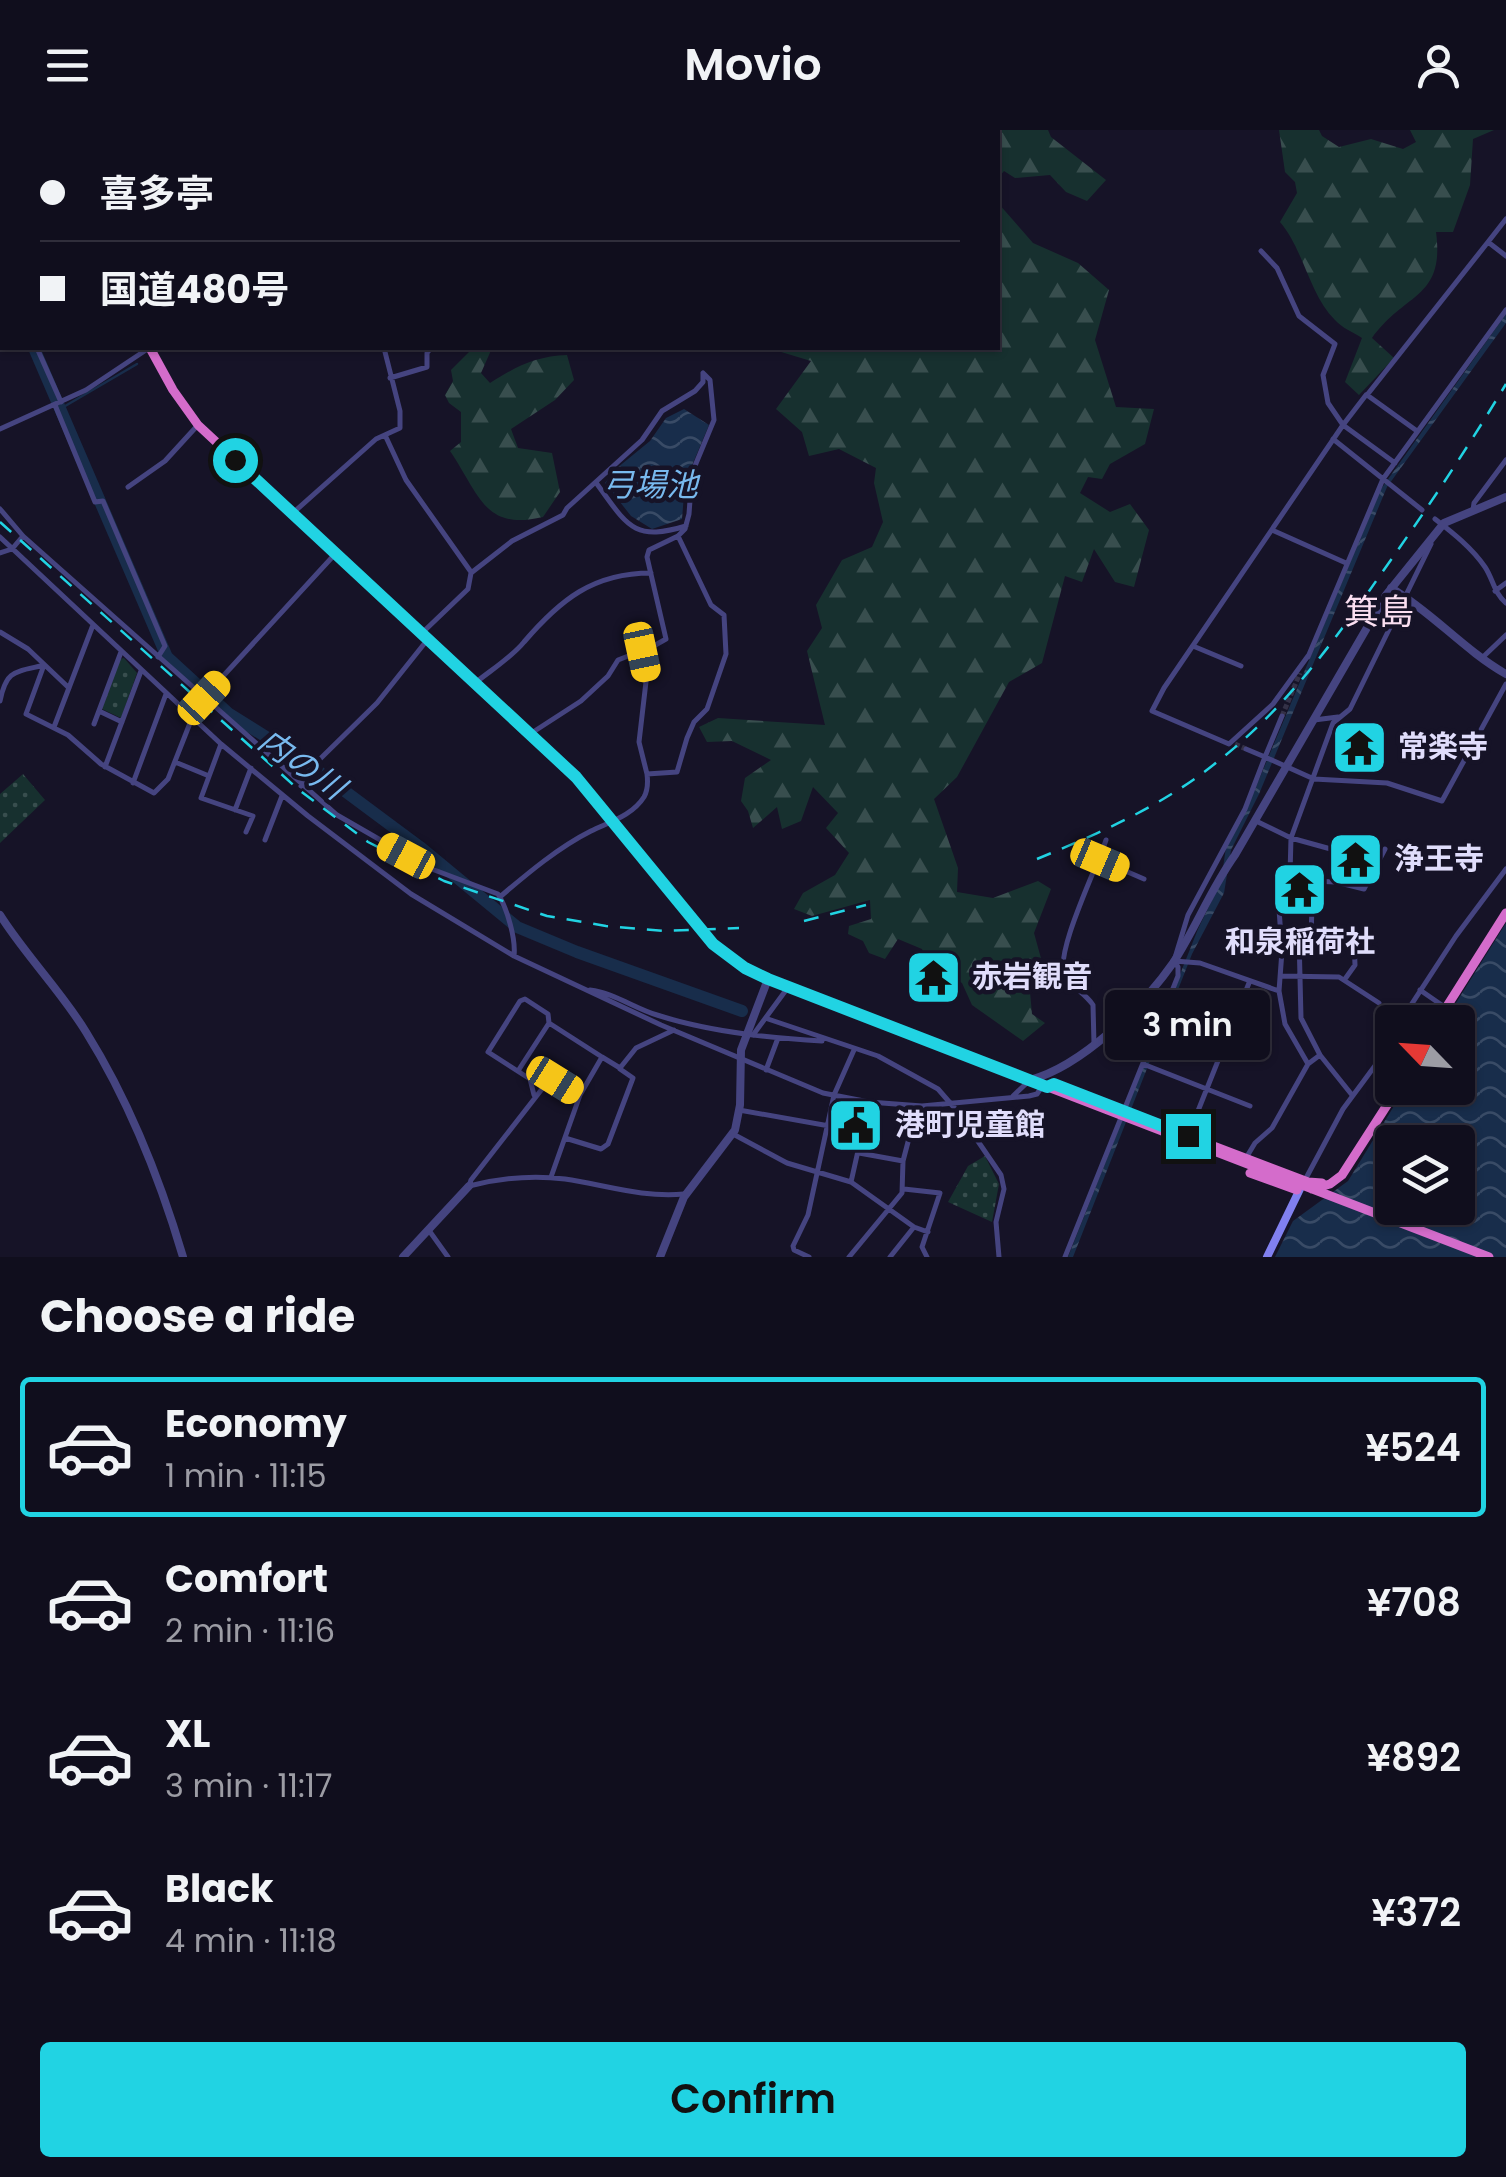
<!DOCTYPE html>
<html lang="en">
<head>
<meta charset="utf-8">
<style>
	body { margin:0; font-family:Poppins,"Noto Sans JP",sans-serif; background:#191726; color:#f1f3f6; height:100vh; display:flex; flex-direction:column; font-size:38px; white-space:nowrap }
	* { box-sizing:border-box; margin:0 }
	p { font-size:32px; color:#9c9ca4 }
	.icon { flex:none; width:55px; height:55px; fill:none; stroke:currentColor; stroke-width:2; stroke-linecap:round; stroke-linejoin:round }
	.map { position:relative; height:1127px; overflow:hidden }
	.sheet { display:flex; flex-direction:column; background:#100e1d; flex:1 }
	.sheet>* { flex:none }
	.guide { position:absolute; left:0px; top:0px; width:1000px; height:220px; box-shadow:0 2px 8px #0004,0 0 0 2px #302e3b; display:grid; align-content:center; height:220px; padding:0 40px; background:#100e1d }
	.needle { width:65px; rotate:295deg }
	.controls { position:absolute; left:1375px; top:875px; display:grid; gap:20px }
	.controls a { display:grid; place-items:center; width:100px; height:100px; border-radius:10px; background:#100e1d; box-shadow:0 2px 8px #0004,0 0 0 2px #302e3b; font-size:50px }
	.end { position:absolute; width:45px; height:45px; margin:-22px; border:12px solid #21d3e3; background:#111; box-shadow:0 0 0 5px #111 }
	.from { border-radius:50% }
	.bubble { position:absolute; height:70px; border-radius:10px; background:#100e1d; box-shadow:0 2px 8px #0004,0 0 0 2px #302e3b; font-size:32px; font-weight:600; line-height:70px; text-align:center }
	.car { position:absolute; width:30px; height:60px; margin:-30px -15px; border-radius:12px; box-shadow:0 0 8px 2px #0007; background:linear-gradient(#f5c518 24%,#345 0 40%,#f5c518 0 76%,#345 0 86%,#f5c518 0) }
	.guide b { display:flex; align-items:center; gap:35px; height:95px; font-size:38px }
	.guide b+b { border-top:2px solid #302e3b }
	.guide i { width:25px; height:25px; background:#f1f3f6 }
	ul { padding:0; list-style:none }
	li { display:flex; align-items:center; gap:30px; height:140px; margin:0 20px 15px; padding:0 20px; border:5px solid transparent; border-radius:10px }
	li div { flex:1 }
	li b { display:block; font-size:38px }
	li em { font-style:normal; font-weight:600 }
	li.selected { border-color:#21d3e3 }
	li>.icon { width:90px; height:90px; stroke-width:1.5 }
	h2 { padding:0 40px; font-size:45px; line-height:120px }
	.button { display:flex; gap:20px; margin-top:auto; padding:20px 40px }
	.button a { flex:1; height:115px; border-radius:10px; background:#21d3e3; color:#111; font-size:40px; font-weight:600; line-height:115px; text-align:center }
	header { display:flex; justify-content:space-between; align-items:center; height:130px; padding:0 40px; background:#100e1d; font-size:45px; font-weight:600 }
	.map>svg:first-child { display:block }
	.grass { fill:url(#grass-dots) }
	.forest { fill:url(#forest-firs) }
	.water { fill:url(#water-waves); fill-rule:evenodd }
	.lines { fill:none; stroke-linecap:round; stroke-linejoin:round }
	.stream { stroke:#182d4b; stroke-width:2.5 }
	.river { stroke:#182d4b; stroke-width:12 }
	.minor-tunnel { stroke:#343147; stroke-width:5; stroke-dasharray:5 2.5; stroke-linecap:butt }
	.minor { stroke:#454480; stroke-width:5 }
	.tertiary { stroke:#454480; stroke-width:8 }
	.secondary { stroke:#8180ef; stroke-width:8 }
	.trunk { stroke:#d46ccb; stroke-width:9 }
	.rail { stroke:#21d3e3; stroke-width:2.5; stroke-dasharray:15 12; stroke-linecap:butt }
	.route { stroke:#21d3e3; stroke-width:12 }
	.labels { text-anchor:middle; stroke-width:9; stroke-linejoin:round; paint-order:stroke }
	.poi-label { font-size:30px; font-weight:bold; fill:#e0ddfb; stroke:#161327; text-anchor:start }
	.water-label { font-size:32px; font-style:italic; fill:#78b9ee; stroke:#161327 }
	.quarter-label { font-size:35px; fill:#fbdff1; stroke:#161327 }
</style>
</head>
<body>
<header><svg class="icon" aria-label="menu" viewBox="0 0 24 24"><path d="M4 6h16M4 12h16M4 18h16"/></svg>Movio<svg class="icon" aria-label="person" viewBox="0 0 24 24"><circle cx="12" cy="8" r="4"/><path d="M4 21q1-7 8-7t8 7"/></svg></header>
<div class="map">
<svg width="1506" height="1127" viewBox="0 0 1506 1127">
	<defs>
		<pattern id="grass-dots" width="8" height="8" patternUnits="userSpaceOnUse" patternTransform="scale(2.5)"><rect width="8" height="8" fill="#17302f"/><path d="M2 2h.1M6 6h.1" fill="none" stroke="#384e4e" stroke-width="1.8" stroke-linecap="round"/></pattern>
		<pattern id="forest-firs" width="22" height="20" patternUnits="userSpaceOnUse" patternTransform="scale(2.5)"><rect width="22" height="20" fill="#17302f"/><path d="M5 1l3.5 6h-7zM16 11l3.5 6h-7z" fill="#384e4e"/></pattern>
		<pattern id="water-waves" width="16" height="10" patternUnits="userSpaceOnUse" patternTransform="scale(2.5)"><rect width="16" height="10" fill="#182d4b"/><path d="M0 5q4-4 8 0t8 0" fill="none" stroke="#394b66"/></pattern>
	</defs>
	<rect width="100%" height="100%" fill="#161327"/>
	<!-- grass -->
	<path class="grass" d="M124,528l13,15 -16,45 -19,-9 18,-50z
		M23,644l22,26 -45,43v-49z
		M985,1026l14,28 -7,38 -44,-20 20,-36z"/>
	<!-- forest -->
	<path class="forest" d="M903,0h145l3,7 55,43 -19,21 -21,-9 -16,-17 -35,3 -11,-7 -6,7v-46z
		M1279,0h40l3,6 17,11 32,-8 32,10 13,-7 -6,-12h84l-21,9 -3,46 -17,47h-17c9,67 -31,60 -64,106l22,20 -35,37 -14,-13 17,-44c-9,-6 -20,-10 -27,-18 -26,-26 -31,-70 -55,-98l17,-29 -2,-11 -10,-10z
		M998,73l35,40 45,20 31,27 -14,50 21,67 38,2 -9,35 -35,20 -8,15 -14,-2 -8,16 30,19 20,-8 19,26 -15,57 -19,-5 -21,-33 -12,33 -17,-6 -23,87 -33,19 -52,95 -23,22 24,69 -1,24 36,6 45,-17 13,8 -17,44 13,47 -17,12 2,22 13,9 -22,18 -51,-36 -10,-22 -35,-22 -5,-12 -24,-10 -13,20 -16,-6 -6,-12 -15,-7 1,-8 22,-7 -1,-19 -58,16 -18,-7 9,-16 32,-18 14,-22 -23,-25 12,-15 -25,-26 -12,34 -19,8 -5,-22 -24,21 -5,-17 -7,-10 4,-23 26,-18 -39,-19 -25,1 -8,-15 19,-9 107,7 -18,-74 15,-23 -6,-23 26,-45 30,-13 11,-25 -9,-39 2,-15 -37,-19 -30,7 -7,-24 -26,-23 35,-48 -43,-13h230z
		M473,218h19l-11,25 9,10c25,-16 46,-27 77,-28l7,25 -19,20 -44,29 7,19 34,5 8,39 -17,25c-59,14 -63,-22 -93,-66l11,-9v-30l-12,-9 -4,-8 8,-14 -2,-11z"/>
	<!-- water -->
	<path class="water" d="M1506,184v9l-119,164 -128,307 -28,56 -7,43 -32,61 -119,303h-5l130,-328 23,-47 5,-35 16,-27 139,-331z
		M684,279l25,16 -24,57 -3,37 -30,10 -21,-13 -26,-33 12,-15 33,-27 16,-23z
		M1506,793v334h-231l18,-36 55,-40 57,-93h53v-66h-14zM1392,1012h66v66h-66z"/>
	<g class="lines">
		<!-- stream -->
		<path class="stream" d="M60,279l77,-45"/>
		<!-- river -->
		<path class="river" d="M3,0v2
			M34,218l133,309 61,56 75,47 117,87 97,80 60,25 165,59"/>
		<!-- minor-tunnel -->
		<path class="minor-tunnel" d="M1282,586l18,-43
			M1235,614l11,5"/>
		<!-- minor -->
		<path class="minor" d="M154,0l2,2
			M464,1l3,-1
			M331,2l2,-2
			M449,2l5,-2
			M0,16l2,18
			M1506,89l-18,23 18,14
			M1261,121l16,17 22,48 36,28 -12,31 5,28 15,22 -179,263 -12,23 77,33 44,-40 35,-48
			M0,137l2,7
			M30,218h2
			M37,218l24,54
			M390,248l37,-11v-14l4,-5
			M1366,265l-23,30 52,38
			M55,275l40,97 8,-1 62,145 -7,11
			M0,299l86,-39 63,-42
			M1417,301l-50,-36 121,-153
			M385,305l21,45 65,92
			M1333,309l89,71
			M597,354c30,41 36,58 89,42
			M128,357l37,-26 32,-35
			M0,379l23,27 314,279 92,53 69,26c9,14 18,45 16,62
			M1473,380l1,-7 32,-43
			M294,382l82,-73 24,-11v-17l-16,-63
			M1435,389c18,14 37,29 50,48 8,12 9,26 21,36
			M1272,400l74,33
			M0,407l221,207 87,72 103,78 103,62 147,69 162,68 46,9 53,4 107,-10 8,-2 6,-9
			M0,423l12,-4 11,-13
			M1495,461l11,-8
			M0,502l28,17 41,39
			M422,503l46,-44 3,-16 41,-32 51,-26 4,-7 75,-68 20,-29 33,-20 8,-9v-9
			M1193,516l48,20
			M1308,527l75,-178 123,-169
			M1483,527l23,-22
			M44,535l-18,49 42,21 33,29 53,29 14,-14 24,-61
			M475,553c16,-13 36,-25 49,-41 36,-42 69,-69 127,-69
			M203,568l133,-145
			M0,571c6,-30 14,-29 41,-35
			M99,581l23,11
			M1282,586l-17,41 49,22 73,4 55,18 64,-117
			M1314,590l24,-3
			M94,594l27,-72
			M54,597l39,-102
			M530,604l51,-33 27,-25 10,-16 23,-9
			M221,614l-20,54 52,18 -7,16
			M175,632l34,14
			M105,637l36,-96
			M647,644l-8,-32 8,-69 -4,-21 23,-13 -19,-82 2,-7 29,-14
			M133,653l33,-89
			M301,656l15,-16 4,-11 57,-56 51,-64
			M235,680l16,-42
			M1256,691l35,17 47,13
			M265,710l17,-44
			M1100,730l44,19
			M1288,750l48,2 28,7 21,-40
			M1307,750l5,26 -1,31 43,4 1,24 -10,14
			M501,766c27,-23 58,-49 90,-65 18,-9 41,-15 53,-34 4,-7 4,-15 3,-23l30,-2 10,-34 7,-16 13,-13 19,-55 -2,-39 -13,-10 -33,-69 7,-7 4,-15 3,-41 22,-53 -4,-40 -7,-7
			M1311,807h-12l2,81 19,37
			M1174,831l26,2 79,28
			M1280,846l59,1 40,26
			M590,860c24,3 44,18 67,25 53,17 110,23 165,26
			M1420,860l26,18
			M768,889l110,37 60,33 20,23 43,63 3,14 -8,33 3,35
			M1161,889l65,27
			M1400,892l56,-86 50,-67
			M753,905l36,-49
			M1094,914l-1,-39c-7,-11 -21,-18 -28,-29 -12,-20 33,-111 41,-136
			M1377,933l15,13
			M1143,934l107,42
			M1308,934l12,-9 32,40
			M766,940l12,-32
			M518,941l31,-48
			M534,965l-4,-16 -42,-27 32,-51 5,-2 23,15 1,9 53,34
			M1013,966l17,-16
			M739,980l124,22
			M733,1004l54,29 64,19 63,45 14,5
			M1188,1006l61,-153
			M565,1008l36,11 7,-5 25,-66 -13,-9
			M859,1023l44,8
			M1246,1028l9,-15 17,-15 36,-64 -23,-40 -6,-33 3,-40 -4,-56 12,-21 1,-36 42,-115 17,-14 81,-165
			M551,1047l29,-82
			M1305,1050l38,-71 34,-46 15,-27
			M851,1052l18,-80
			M469,1056l2,-6 78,-100h6l25,15 22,-38 18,11 16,-20 38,-18
			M469,1056c31,-8 64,-11 96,-7 40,6 78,19 119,15
			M904,1059l36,4 -18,54 5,10
			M428,1099l20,28
			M809,1127l-15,-7 -1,-4 15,-31 26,-120 20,-45
			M849,1127l53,-64 1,-32 10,-38 9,-17
			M890,1127l24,-30
			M1065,1127l113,-281v-9l-4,-6 14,-46 57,-106 20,-52 -19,-8"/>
		<!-- tertiary -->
		<path class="tertiary" d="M1391,458c42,25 73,62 115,86
			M0,785c26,41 61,76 86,117 43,69 74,147 97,225
			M1030,950c52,-14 113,-74 143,-117 23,-35 37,-73 62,-108l151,-260 58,-72 62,-26
			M403,1127l66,-71
			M660,1127l24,-60 51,-67 5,-25 1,-55 27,-71"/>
		<!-- secondary -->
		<path class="secondary" d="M1267,1127l33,-68"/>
		<!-- trunk -->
		<path class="trunk" d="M94,0l1,2
			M150,218l23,42 25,35 378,352 137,167 32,24 23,11 721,278
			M1437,892l69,-109
			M1140,988l168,64 14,1
			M1250,1043l47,17
			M1312,1059l18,-5 12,-9 56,-87"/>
		<!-- rail -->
		<path class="rail" d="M0,392l299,268 69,52 76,39 103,35 59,10 58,5 75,-3
			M1037,729c63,-26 127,-54 180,-97 67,-52 116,-119 164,-188 44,-62 86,-125 125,-190
			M804,791l62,-16"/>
	</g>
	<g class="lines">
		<!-- route -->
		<path class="route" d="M235,330l341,317 137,167 32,24 23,11 279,108 7,-3 134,52"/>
	</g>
	<!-- icons -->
	<defs>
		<symbol id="temple-square" viewBox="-11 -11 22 22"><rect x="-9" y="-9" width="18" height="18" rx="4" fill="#21d3e3" stroke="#161327"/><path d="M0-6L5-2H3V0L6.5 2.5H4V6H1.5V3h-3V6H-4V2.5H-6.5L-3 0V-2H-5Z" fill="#111"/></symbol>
		<symbol id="civic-square" viewBox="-11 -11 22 22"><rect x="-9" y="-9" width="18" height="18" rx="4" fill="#21d3e3" stroke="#161327"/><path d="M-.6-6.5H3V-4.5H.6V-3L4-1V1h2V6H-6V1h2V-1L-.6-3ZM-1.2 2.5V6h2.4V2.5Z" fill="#111"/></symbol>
	</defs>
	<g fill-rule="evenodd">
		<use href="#temple-square" x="1328" y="586" width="63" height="63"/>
		<use href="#temple-square" x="1324" y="698" width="63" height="63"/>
		<use href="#temple-square" x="1268" y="728" width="63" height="63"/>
		<use href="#temple-square" x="902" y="816" width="63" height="63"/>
		<use href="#civic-square" x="824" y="964" width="63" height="63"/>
	</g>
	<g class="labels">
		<!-- poi labels -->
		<g class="poi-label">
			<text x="1398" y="627">常楽寺</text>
			<text x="1394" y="739">浄王寺</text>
			<text x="1300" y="822" text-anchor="middle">和泉稲荷社</text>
			<text x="972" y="857">赤岩観音</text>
			<text x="895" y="1005">港町児童館</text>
		</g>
		<!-- water labels -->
		<g class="water-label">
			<text x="650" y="366">弓場池</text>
			<text transform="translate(302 634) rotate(35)" y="11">内の川</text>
		</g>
		<!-- quarter labels -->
		<g class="quarter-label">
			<text x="1379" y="494">箕島</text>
		</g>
	</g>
</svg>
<div class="controls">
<a><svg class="needle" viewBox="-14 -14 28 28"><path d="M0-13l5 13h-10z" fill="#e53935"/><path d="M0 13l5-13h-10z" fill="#9c9ca4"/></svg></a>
<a><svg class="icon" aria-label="layers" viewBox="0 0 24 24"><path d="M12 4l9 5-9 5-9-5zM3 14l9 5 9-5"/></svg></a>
</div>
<i class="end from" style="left:235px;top:330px"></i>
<i class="end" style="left:1188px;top:1006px"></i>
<div class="bubble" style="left:1105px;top:860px;width:165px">3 min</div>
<i class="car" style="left:642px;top:522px;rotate:168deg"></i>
<i class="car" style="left:204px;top:568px;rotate:43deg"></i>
<i class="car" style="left:406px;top:726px;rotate:298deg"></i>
<i class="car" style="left:1100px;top:730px;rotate:113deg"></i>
<i class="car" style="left:555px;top:950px;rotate:122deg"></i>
<div class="guide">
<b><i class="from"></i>喜多亭</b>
<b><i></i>国道480号</b>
</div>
</div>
<section class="sheet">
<h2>Choose a ride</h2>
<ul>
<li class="selected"><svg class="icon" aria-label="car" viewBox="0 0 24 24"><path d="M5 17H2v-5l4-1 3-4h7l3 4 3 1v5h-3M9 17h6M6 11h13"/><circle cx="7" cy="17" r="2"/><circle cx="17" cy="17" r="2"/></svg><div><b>Economy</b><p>1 min · 11:15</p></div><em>¥524</em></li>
<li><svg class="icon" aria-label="car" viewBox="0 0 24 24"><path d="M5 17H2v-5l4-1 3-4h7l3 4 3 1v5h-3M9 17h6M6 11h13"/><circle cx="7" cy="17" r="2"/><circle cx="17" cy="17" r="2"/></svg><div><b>Comfort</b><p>2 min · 11:16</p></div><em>¥708</em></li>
<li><svg class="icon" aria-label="car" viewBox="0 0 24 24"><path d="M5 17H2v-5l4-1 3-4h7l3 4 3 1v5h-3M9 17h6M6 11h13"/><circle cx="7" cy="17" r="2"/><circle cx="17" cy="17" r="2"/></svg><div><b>XL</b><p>3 min · 11:17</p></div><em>¥892</em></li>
<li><svg class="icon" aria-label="car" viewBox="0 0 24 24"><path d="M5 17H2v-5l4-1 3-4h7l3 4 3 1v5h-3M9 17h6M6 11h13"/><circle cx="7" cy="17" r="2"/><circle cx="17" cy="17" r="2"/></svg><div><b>Black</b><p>4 min · 11:18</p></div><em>¥372</em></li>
</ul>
<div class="button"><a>Confirm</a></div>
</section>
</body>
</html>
